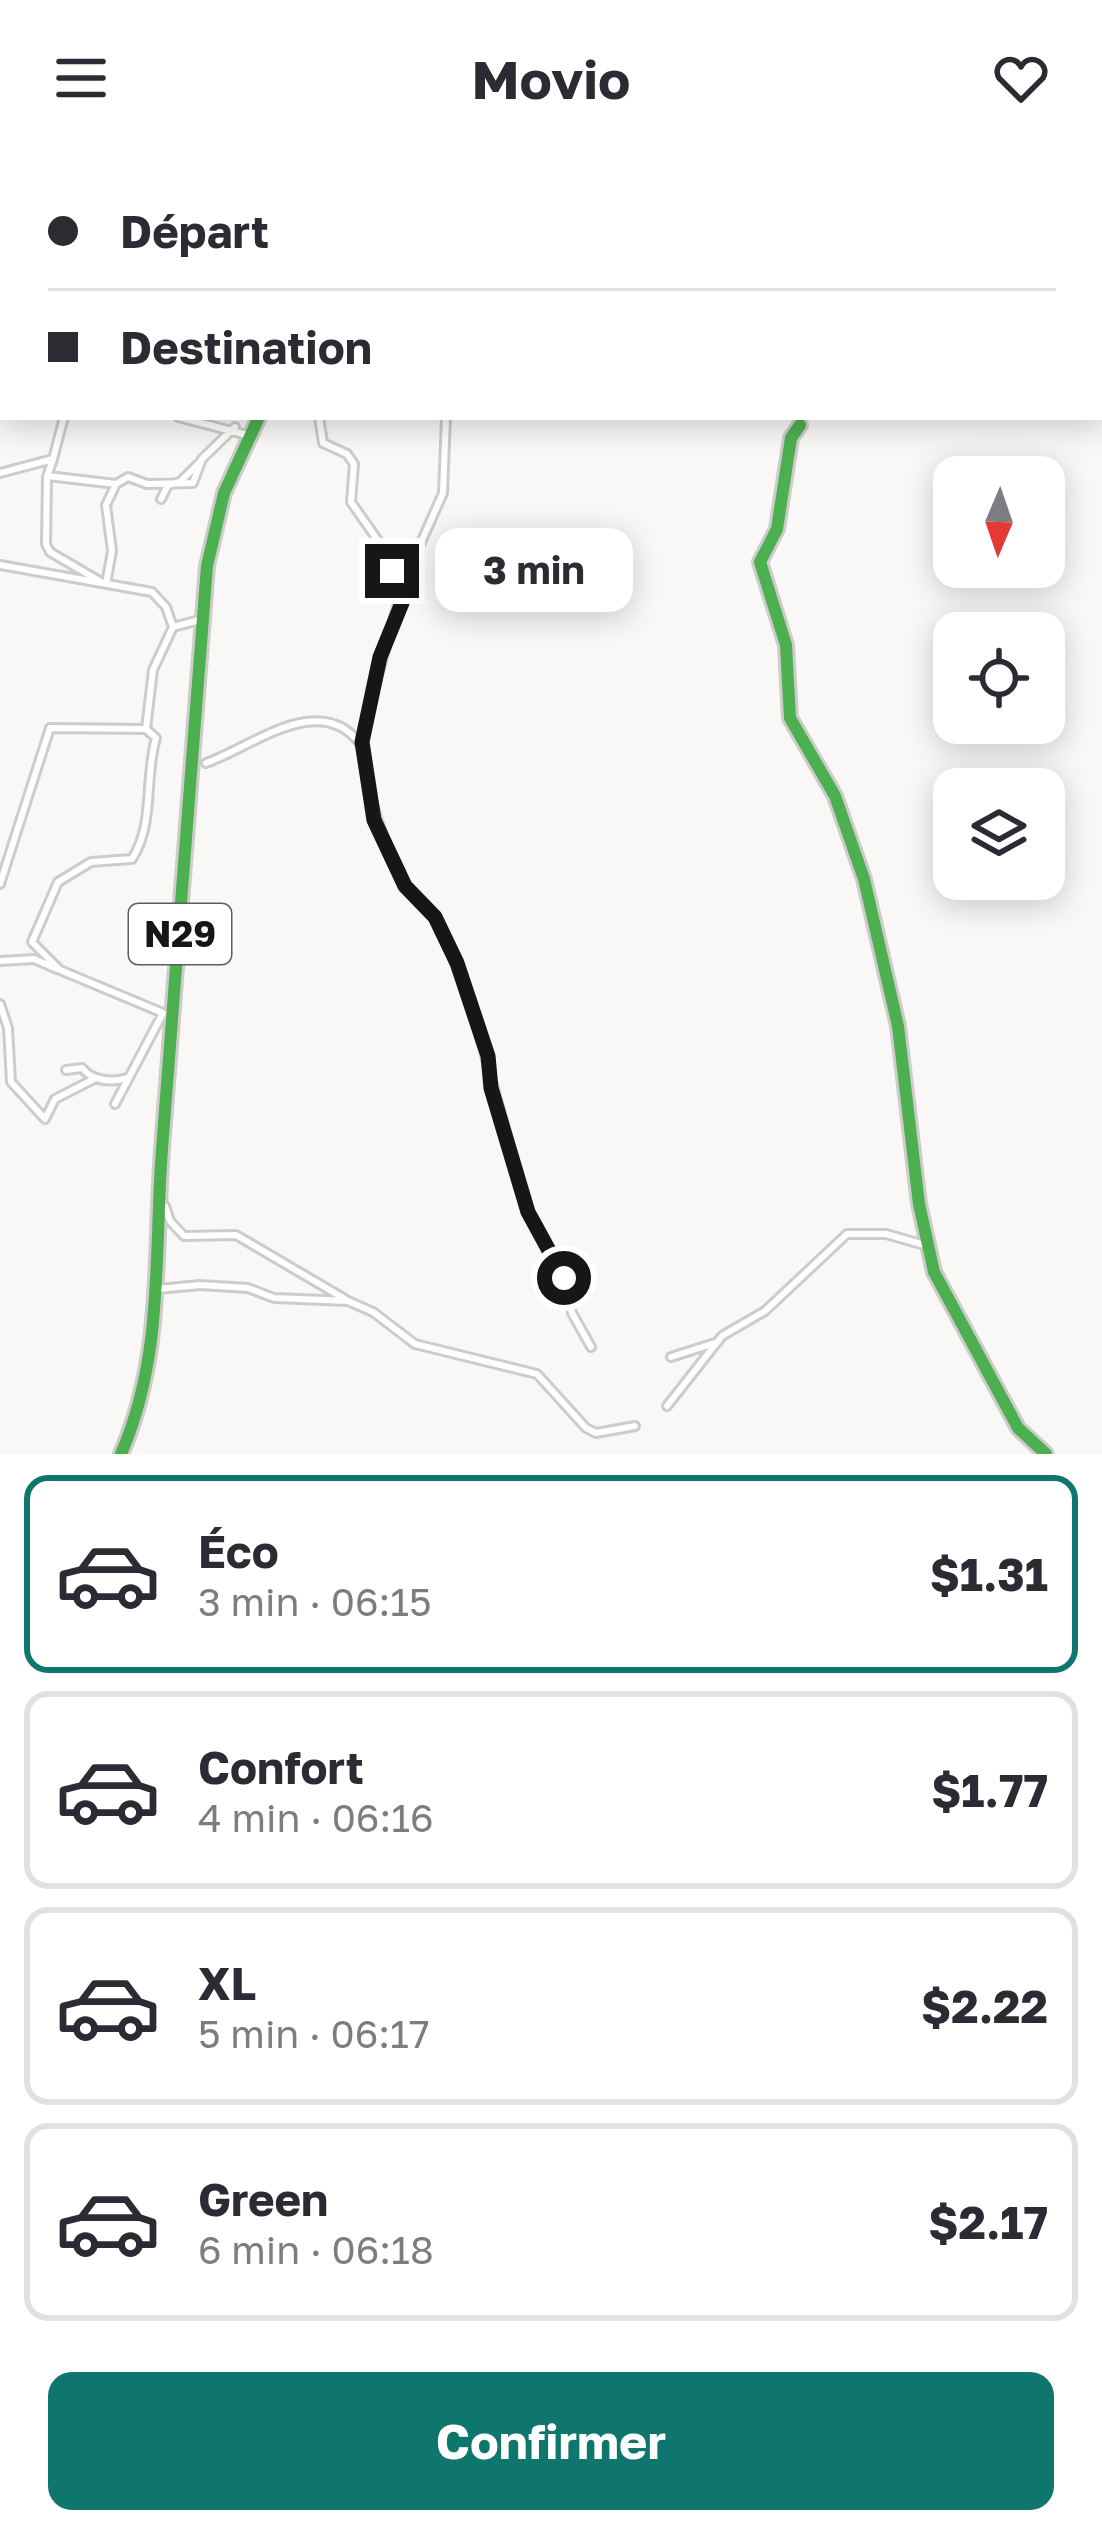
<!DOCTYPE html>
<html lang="fr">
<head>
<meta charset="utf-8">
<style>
	body { margin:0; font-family:"Golos Text",sans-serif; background:#f2f2f3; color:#2b2b33; height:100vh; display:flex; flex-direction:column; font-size:45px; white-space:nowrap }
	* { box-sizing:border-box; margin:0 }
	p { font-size:39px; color:#7c7c81 }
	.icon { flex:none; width:66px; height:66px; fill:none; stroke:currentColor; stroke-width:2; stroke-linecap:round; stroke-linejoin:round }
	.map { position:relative; height:1298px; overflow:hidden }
	.details { display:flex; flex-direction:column; background:#fff; flex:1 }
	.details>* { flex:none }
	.top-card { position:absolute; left:0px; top:0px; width:1104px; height:264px; box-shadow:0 6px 30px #0003; display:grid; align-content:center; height:264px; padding:0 48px; background:#fff }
	.needle { width:78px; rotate:182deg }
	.fabs { position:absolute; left:933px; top:300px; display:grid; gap:24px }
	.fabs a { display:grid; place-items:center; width:132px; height:132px; border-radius:24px; background:#fff; box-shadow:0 6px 30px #0003; font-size:60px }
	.end { position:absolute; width:54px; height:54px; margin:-27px; border:15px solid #171614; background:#fff; box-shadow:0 0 0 6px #fff }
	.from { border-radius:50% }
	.bubble { position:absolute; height:84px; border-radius:24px; background:#fff; box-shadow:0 6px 30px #0003; font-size:39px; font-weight:700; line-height:84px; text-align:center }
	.top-card b { display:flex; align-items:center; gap:42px; height:114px; font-size:45px }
	.top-card b+b { border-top:3px solid #e1e1e2 }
	.top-card i { width:30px; height:30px; background:#2b2b33 }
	ul { padding:21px 0 0; list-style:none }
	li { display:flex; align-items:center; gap:36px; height:198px; margin:0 24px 18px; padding:0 24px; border:6px solid #e1e1e2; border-radius:24px }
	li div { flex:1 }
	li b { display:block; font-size:45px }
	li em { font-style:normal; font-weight:700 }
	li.active { border-color:#0f766e }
	li>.icon { width:108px; height:108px; stroke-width:1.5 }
	.action { display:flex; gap:24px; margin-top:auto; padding:24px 48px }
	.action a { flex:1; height:138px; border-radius:24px; background:#0f766e; color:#fff; font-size:48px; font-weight:700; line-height:138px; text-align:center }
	header { display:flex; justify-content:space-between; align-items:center; height:156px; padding:0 48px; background:#fff; font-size:54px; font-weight:700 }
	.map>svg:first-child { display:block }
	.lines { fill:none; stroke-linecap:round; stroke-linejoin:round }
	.street-casing { stroke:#cdccca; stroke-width:12 }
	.fast-casing { stroke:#cdccca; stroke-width:18 }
	.street { stroke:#fefefe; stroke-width:6 }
	.fast { stroke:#4caf50; stroke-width:12 }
	.route { stroke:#171614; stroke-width:15 }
	.labels { text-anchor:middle; stroke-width:10; stroke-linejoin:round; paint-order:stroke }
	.shield { fill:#fff; stroke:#5d5c5a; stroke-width:3 }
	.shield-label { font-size:36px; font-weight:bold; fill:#171614 }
</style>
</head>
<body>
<header><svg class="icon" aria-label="menu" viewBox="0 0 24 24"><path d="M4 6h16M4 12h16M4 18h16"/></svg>Movio<svg class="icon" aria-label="heart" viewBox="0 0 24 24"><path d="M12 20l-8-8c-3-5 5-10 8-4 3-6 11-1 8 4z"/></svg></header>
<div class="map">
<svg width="1102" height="1298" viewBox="0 0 1102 1298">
	<rect width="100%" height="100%" fill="#faf8f6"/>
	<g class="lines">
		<defs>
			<path id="street" d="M48,0l1,3
				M248,0v3
				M339,0v3
				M487,0l1,3
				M0,100h3
				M0,168l3,3
				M0,204h3
				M178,261l73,19
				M319,261l4,26 24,11 7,10 -3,38 35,50 15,37
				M446,261l-3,76 -39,88 -36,131 -6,36 6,41 22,69 15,28 30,31 31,69 62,226 36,66 8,35 19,34
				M53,303l-6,18 -1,67 4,8 53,31
				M0,317l53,-14 11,-42
				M48,320l68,8 12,-7 19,7 46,-1 9,-24 33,-32
				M161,343l7,-14 12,-3 20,-20
				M0,409l152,27 14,15 7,20 -20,43 -7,59 -96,-1 -50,156
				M106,428l6,-33 -6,-46 10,-21
				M173,471l30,-8
				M206,607c46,-16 115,-74 155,-18
				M0,805l34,-2 23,10
				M0,848l8,24 3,54 34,37 10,-20 41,-21
				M66,914l16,-2c10,13 31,15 45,10
				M115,948l48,-91 -103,-43 -28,-28 26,-60 33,-20 41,-3c23,-36 12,-80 24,-121l-10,-9
				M159,1061l6,-11 5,15 14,15 52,-1 109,64
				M158,1133l42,-4 48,3 26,10 74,3 25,11 42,32 122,30 49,54 10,5 39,-7
				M671,1201l47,-15
				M667,1250l55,-70 43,-25 82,-77h39l42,12"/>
			<path id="fast" d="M372,3l1,-3
				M800,269l-9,13 -14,91 -17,33 26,83 4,73 45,78 29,83 34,147 21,178 15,68 84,156 28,26
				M121,1298c43,-99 33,-200 41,-305 15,-194 30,-389 45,-583l17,-73 35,-76"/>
		</defs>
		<!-- street casing -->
		<use href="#street" class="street-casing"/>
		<!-- fast casing -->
		<use href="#fast" class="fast-casing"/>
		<!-- street -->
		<use href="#street" class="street"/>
		<!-- fast -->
		<use href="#fast" class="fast"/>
	</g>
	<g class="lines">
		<!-- route -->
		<path class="route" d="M392,415l11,21 -1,11 -22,54 -18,85 12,78 31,66 30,31 22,46 31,93 3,32 37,124 36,66"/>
	</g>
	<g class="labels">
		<!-- shield labels -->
		<rect class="shield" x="129" y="748" width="102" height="60" rx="9"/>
		<g class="shield-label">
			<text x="180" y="791">N29</text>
		</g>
	</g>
</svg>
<div class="fabs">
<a><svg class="needle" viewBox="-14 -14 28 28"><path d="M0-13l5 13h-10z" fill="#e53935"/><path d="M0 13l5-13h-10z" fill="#7c7c81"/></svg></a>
<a><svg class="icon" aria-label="locate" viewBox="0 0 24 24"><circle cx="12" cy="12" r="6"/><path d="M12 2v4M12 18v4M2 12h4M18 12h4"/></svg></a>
<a><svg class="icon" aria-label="layers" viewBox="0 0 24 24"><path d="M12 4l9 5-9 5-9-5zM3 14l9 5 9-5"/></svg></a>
</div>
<i class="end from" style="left:564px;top:1122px"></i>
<i class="end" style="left:392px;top:415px"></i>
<div class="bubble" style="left:435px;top:372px;width:198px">3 min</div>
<div class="top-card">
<b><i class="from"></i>Départ</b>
<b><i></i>Destination</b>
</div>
</div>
<section class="details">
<ul>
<li class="active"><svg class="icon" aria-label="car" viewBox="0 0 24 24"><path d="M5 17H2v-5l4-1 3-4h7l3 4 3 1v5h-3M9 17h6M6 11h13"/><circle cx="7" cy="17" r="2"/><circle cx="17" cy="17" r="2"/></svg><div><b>Éco</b><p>3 min · 06:15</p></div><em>$1.31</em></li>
<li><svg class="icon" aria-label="car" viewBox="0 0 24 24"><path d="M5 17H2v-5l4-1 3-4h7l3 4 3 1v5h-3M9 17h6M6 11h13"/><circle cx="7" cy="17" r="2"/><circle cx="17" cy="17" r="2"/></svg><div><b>Confort</b><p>4 min · 06:16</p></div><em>$1.77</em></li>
<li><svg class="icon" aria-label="car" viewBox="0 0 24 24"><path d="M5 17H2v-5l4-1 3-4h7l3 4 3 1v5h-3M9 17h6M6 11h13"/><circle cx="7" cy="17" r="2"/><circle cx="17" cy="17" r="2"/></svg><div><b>XL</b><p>5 min · 06:17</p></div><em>$2.22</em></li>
<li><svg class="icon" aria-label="car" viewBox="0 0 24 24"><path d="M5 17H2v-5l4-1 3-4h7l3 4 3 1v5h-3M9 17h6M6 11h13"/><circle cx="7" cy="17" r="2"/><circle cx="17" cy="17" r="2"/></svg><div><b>Green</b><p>6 min · 06:18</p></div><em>$2.17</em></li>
</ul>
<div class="action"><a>Confirmer</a></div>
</section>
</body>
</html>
